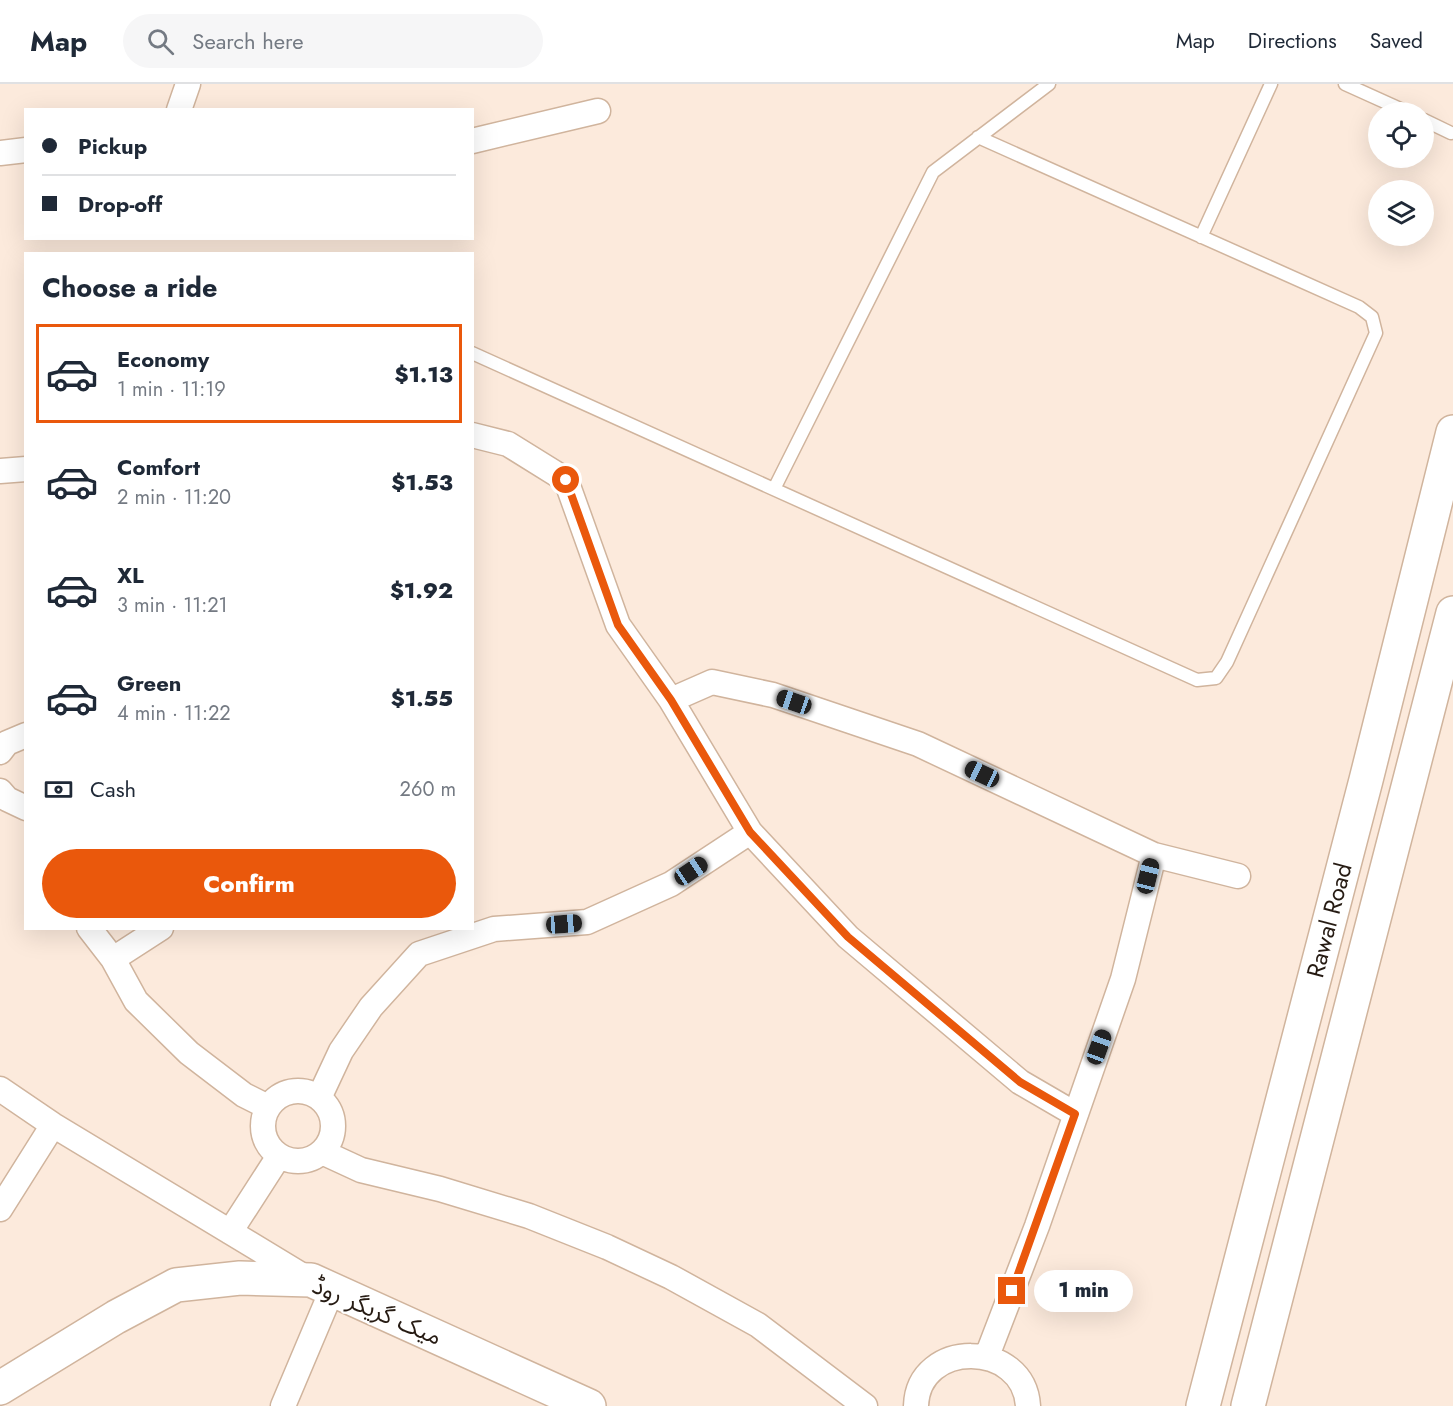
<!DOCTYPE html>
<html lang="en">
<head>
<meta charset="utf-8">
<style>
	body { margin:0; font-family:Jost,"Noto Sans Arabic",sans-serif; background:#f6f6f7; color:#1f2937; height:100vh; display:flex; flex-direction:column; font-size:22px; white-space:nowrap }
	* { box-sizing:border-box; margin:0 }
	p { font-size:20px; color:#747a83 }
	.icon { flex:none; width:33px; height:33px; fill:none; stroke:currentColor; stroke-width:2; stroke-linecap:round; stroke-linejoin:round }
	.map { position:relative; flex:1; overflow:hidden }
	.drawer { position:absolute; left:24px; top:168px; width:450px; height:678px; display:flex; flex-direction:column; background:#fff; border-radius:0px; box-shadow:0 6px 24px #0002 }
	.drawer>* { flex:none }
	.guide { position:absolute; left:24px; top:24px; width:450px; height:132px; border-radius:0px; box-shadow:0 6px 24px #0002; display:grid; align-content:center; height:132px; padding:0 18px; background:#fff }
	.tools { position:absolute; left:1368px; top:18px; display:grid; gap:12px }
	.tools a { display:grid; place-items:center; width:66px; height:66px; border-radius:50%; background:#fff; box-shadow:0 6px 24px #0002; font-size:30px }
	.end { position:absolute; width:27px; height:27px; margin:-14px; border:8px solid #ea580c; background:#fff; box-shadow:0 0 0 3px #fff }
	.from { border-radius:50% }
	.bubble { position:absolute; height:42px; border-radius:21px; background:#fff; box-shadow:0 6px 24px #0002; font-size:20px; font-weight:800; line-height:42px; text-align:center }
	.car { position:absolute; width:18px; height:36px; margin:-18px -9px; border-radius:8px; box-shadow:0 0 4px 2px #0007; background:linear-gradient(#222 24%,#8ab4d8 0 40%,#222 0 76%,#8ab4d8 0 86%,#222 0) }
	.guide b { display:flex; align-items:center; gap:21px; height:57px; font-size:22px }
	.guide b+b { border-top:2px solid #e0e1e3 }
	.guide i { width:15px; height:15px; background:#1f2937 }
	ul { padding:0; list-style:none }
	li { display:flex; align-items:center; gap:18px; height:99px; margin:0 12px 9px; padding:0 6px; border:3px solid transparent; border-radius:0px }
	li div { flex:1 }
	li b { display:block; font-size:22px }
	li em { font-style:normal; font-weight:800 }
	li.current { border-color:#ea580c }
	li>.icon { width:54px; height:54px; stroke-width:1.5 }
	h2 { padding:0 18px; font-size:27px; line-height:72px }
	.pay { display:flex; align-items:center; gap:15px; height:66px; padding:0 18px; font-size:22px }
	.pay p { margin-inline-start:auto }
	.cta { display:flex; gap:12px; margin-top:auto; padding:12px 18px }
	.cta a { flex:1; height:69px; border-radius:36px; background:#ea580c; color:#fff; font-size:24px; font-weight:800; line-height:69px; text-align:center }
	header { display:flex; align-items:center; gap:36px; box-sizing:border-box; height:84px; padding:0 30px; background:#fff; border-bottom:2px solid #e0e1e3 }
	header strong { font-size:28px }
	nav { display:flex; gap:33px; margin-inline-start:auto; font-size:21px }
	.search { width:420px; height:54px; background:#f6f6f7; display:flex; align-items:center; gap:15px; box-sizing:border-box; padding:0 21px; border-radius:33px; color:#747a83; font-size:22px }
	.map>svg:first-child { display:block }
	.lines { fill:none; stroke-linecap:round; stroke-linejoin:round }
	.lane-casing { stroke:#d0b49d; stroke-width:15 }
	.street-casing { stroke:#d0b49d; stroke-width:27 }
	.secondary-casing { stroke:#d0b49d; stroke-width:36 }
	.lane { stroke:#fff; stroke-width:12 }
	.street { stroke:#fff; stroke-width:24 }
	.secondary { stroke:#fff; stroke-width:33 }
	.route { stroke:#ea580c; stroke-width:8 }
	.labels { text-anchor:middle; stroke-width:4.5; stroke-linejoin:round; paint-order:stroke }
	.street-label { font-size:24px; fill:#261b13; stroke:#fff }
</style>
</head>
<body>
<header>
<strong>Map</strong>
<div class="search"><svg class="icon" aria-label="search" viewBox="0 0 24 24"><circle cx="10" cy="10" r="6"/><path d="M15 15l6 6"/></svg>Search here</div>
<nav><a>Map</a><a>Directions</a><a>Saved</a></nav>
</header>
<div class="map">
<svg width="1453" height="1322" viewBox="0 0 1453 1322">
	<rect width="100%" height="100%" fill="#fceadc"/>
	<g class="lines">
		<defs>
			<path id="lane" d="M1345,0l62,28
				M1424,36l27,13
				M1201,153l70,-153
				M472,269l725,327 19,-2 11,-16 149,-329 -4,-16 -13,-10 -381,-170
				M774,405l159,-317 116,-88"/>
			<path id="street" d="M179,26l9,-26
				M472,57l126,-30
				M0,69l26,-3
				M472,351l36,9 58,36 52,145 53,75 79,132 98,105 172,145 55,32
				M0,387l26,-2
				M671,616l41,-18 61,13 145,49 236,111 84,21
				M0,668l7,-9 19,-8
				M0,707l7,8 19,9
				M89,844l24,31 23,42 53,52 55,42 24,12
				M113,875l48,-31
				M0,1005l53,36 255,154
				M263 1042a35 35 0 1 1 70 0a35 35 0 1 1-70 0Z
				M319,1014l22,-47 30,-44 48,-53 75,-25 93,-7 84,-38 79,-52
				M322,1068l39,18 79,19 89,27 78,31 64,30 87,48 107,81
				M0,1125l53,-84
				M230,1148l49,-76
				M987,1272l50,-130 86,-247 31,-124
				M283,1322l49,-116
				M916,1322c2,-67 108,-66 112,0"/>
			<g id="secondary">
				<path d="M0,1304l116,-71 60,-32 64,-7 71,2 278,126"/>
				<path id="s1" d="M1203,1322l163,-626 87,-348"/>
				<path d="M1248,1322l205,-793"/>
			</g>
		</defs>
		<!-- lane casing -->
		<use href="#lane" class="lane-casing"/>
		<!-- street casing -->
		<use href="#street" class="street-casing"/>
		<!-- secondary casing -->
		<use href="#secondary" class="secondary-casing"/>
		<!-- lane -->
		<use href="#lane" class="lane"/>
		<!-- street -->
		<use href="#street" class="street"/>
		<!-- secondary -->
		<use href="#secondary" class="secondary"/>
	</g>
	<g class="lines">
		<!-- route -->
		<path class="route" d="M566,396l52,145 53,75 79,132 98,105 172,145 55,32 -63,177"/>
	</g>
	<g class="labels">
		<!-- street labels -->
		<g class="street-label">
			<text dy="8" stroke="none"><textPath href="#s1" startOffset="502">Rawal Road</textPath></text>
			<text transform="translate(377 1227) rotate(23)" y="8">میک گریگر روڈ</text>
		</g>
	</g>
</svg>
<div class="tools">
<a><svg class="icon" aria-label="locate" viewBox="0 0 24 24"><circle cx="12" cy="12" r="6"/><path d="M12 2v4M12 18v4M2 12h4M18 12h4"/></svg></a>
<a><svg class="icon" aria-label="layers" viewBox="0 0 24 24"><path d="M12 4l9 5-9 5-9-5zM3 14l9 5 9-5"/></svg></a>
</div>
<i class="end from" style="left:566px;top:396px"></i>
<i class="end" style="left:1012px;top:1207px"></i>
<div class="bubble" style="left:1034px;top:1186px;width:99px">1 min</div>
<i class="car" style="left:794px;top:618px;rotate:289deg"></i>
<i class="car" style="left:982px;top:690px;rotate:295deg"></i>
<i class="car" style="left:691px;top:787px;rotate:56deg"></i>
<i class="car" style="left:1148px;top:792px;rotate:14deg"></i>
<i class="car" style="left:564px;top:840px;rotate:86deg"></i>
<i class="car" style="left:1099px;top:963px;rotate:20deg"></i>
<div class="guide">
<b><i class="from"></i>Pickup</b>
<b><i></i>Drop-off</b>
</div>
<section class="drawer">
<h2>Choose a ride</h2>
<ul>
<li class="current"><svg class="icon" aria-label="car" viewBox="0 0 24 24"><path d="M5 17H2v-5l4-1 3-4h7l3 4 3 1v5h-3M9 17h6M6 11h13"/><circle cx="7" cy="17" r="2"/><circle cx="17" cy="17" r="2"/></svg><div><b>Economy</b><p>1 min · 11:19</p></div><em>$1.13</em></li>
<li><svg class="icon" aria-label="car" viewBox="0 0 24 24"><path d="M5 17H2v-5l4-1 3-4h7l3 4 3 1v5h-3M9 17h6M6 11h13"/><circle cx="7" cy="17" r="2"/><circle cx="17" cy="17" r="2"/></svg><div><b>Comfort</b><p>2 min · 11:20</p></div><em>$1.53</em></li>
<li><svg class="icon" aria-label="car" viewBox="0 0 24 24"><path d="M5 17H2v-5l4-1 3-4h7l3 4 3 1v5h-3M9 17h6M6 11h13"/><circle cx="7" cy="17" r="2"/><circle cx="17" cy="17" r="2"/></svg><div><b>XL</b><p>3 min · 11:21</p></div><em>$1.92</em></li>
<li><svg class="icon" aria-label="car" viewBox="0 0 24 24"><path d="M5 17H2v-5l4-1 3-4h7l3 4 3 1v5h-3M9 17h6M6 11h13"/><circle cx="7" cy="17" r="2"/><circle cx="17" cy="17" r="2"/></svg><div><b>Green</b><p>4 min · 11:22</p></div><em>$1.55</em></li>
</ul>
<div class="pay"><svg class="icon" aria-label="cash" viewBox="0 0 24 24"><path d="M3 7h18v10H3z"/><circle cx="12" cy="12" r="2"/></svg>Cash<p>260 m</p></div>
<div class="cta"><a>Confirm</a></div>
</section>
</div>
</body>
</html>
